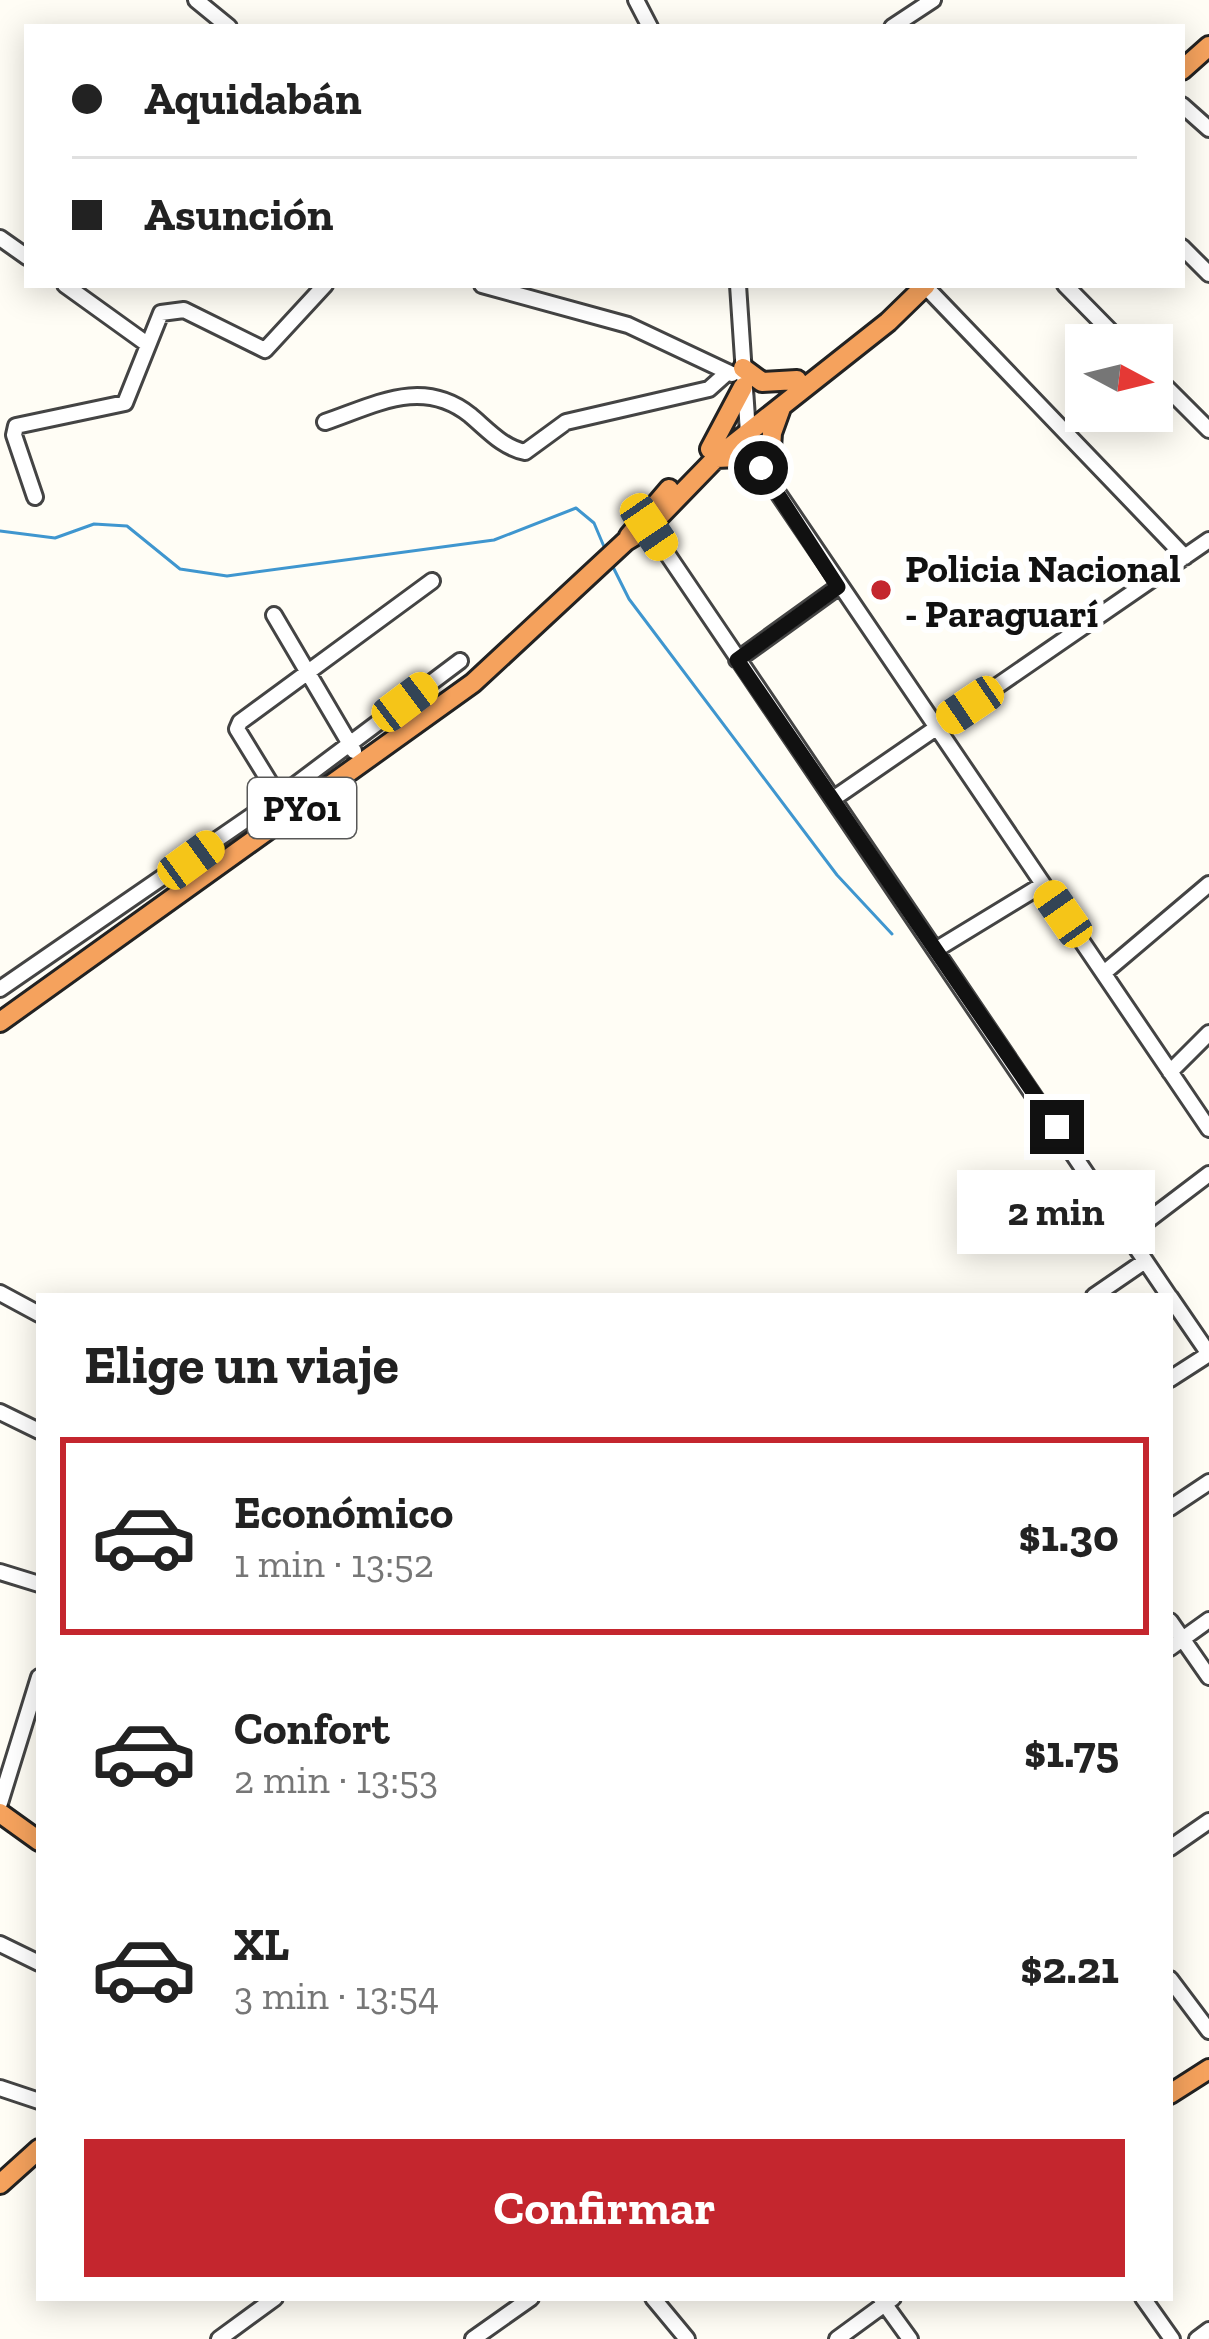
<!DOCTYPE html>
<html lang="es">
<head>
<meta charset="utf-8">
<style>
	body { margin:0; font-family:"Zilla Slab",serif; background:#f2f2f2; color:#222; height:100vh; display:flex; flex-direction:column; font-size:45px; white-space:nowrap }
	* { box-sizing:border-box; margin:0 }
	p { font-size:39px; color:#767676 }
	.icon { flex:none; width:66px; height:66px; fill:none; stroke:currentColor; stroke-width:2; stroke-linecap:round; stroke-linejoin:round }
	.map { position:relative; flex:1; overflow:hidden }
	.sheet { position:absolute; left:36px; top:1293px; width:1137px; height:1008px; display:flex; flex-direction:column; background:#fff; border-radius:0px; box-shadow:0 6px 30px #0003 }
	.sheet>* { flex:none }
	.banner { position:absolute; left:24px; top:24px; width:1161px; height:264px; border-radius:0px; box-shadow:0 6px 30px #0003; display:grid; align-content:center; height:264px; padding:0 48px; background:#fff }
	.needle { width:78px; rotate:97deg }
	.fabs { position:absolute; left:1065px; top:324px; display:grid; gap:24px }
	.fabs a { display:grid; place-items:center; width:108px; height:108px; border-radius:0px; background:#fff; box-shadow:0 6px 30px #0003; font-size:60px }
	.end { position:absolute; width:54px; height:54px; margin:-27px; border:15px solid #111; background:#fff; box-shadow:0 0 0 6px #fff }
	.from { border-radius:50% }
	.bubble { position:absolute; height:84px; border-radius:0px; background:#fff; box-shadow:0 6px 30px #0003; font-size:39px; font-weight:700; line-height:84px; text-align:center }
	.car { position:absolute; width:36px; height:72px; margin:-36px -18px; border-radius:15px; box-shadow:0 0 9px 3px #0007; background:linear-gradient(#f5c518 24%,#345 0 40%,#f5c518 0 76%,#345 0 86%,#f5c518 0) }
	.banner b { display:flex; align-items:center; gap:42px; height:114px; font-size:45px }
	.banner b+b { border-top:3px solid #e0e0e0 }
	.banner i { width:30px; height:30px; background:#222 }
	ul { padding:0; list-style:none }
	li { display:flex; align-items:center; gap:36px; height:198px; margin:0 24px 18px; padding:0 24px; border:6px solid transparent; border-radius:0px }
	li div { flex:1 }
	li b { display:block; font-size:45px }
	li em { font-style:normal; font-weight:700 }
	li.active { border-color:#c4262e }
	li>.icon { width:108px; height:108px; stroke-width:1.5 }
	h2 { padding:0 48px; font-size:54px; line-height:144px }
	.button { display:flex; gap:24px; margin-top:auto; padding:24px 48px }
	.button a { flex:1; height:138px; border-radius:0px; background:#c4262e; color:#fff; font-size:48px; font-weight:700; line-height:138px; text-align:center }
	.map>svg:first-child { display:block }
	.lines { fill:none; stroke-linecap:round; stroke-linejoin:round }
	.stream { stroke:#3f96cf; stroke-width:3 }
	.minor-casing { stroke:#444; stroke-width:20 }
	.highway-casing { stroke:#222; stroke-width:24 }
	.minor { stroke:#fff; stroke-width:14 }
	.highway { stroke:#f5a25d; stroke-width:18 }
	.route { stroke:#111; stroke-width:15 }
	.poi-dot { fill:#c4262e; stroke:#fff; stroke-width:4.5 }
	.labels { text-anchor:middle; stroke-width:12; stroke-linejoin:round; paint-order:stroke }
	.shield { fill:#fff; stroke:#585858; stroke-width:3 }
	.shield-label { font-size:36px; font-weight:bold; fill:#111 }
	.poi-label { font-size:39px; font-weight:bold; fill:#111; stroke:#fff; text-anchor:start }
</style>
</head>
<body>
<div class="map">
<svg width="1209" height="2339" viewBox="0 0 1209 2339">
	<rect width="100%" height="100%" fill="#fffdf5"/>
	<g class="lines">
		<!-- stream -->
		<path class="stream" d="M0,531l55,7 39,-14 33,2 53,43 47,7 267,-36 82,-32 18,15 11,26
			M611,563l18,36 208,276 55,59"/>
		<defs>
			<path id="minor" d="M196,0l33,27
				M636,0l14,27
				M892,27l41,-27
				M1182,105l27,24
				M0,238l27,19
				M1182,247l27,27
				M65,285l82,59
				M482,285l146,40 104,49
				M738,285l10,148 13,35 448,661
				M1065,285l59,60
				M925,286l260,271
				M1152,373l57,57
				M325,422c50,-17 97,-45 145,-7 18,15 32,32 55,37l41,-30 143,-33 19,-17
				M35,497l-21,-62 2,-9 109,-23 36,-90 23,-3 81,40 60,-65
				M649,527l520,769
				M274,615l80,136
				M737,660l101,-73
				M833,799l376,-259
				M291,817l-54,-88 3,-7 192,-141
				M937,949l105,-64
				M1105,972l104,-88
				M0,989l279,-192 181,-136
				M1170,1072l39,-39
				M1130,1234l79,-60
				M0,1293l39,21
				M1094,1296l51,-35
				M1170,1297l39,57 -39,25
				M0,1412l39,19
				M1170,1508l39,-26
				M0,1572l39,12
				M1170,1621l39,56
				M1170,1648l39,-28
				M0,1803l39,-126
				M1170,1848l39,-27
				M0,1944l39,19
				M1170,1979l39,52
				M0,2088l39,13
				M653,2298l34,41
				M1143,2298l29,41
				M881,2299l29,40
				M219,2339l56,-41
				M473,2339l58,-41
				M837,2339l56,-41
				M1197,2339l12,-9"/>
			<path id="highway" d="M1182,70l27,-24
				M743,368l19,14 35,-2
				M710,449l33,-62
				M716,458l23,-1 22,11
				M769,479l3,-46 9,-25
				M629,536l40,-47
				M0,1022l473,-339 153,-142 23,-14 67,-69 172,-136 38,-37
				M0,1813l39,28
				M1170,2094l39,-25
				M0,2184l39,-35"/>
		</defs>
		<!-- minor casing -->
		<use href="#minor" class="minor-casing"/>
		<!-- highway casing -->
		<use href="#highway" class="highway-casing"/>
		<!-- minor -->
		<use href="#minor" class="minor"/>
		<!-- highway -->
		<use href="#highway" class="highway"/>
	</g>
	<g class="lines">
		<!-- route -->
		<path class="route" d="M761,468l77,119 -101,73 320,467"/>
	</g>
	<!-- markers -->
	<circle class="poi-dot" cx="881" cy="590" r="12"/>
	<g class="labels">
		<!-- shield labels -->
		<rect class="shield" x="248" y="778" width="108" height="60" rx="9"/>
		<g class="shield-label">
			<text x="302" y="821">PY01</text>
		</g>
		<!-- poi labels -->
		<g class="poi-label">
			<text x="905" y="582">Policia Nacional<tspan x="905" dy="45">- Paraguarí</tspan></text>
		</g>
	</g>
</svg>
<div class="fabs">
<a><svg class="needle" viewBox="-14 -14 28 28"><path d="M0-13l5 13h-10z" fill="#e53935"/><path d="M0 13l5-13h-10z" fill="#767676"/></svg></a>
</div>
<i class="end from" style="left:761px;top:468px"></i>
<i class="end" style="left:1057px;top:1127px"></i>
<div class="bubble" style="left:957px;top:1170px;width:198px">2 min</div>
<i class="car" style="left:649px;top:527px;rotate:146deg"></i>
<i class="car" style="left:405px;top:702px;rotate:53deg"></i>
<i class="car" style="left:970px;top:705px;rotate:236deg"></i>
<i class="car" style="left:191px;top:860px;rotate:54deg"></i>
<i class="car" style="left:1063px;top:914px;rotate:325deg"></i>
<div class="banner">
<b><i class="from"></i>Aquidabán</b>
<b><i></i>Asunción</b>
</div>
<section class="sheet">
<h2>Elige un viaje</h2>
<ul>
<li class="active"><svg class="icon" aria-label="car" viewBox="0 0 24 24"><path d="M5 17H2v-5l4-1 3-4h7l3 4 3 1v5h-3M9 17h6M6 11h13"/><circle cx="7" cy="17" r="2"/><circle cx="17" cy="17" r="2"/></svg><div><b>Económico</b><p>1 min · 13:52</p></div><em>$1.30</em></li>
<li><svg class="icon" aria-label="car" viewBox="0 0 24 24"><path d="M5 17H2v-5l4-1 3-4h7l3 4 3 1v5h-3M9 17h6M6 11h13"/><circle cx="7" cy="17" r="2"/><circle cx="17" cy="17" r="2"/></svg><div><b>Confort</b><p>2 min · 13:53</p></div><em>$1.75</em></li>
<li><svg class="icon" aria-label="car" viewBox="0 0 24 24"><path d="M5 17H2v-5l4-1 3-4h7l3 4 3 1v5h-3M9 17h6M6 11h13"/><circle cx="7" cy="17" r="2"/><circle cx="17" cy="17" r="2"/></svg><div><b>XL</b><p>3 min · 13:54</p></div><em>$2.21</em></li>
</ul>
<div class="button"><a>Confirmar</a></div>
</section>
</div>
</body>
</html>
